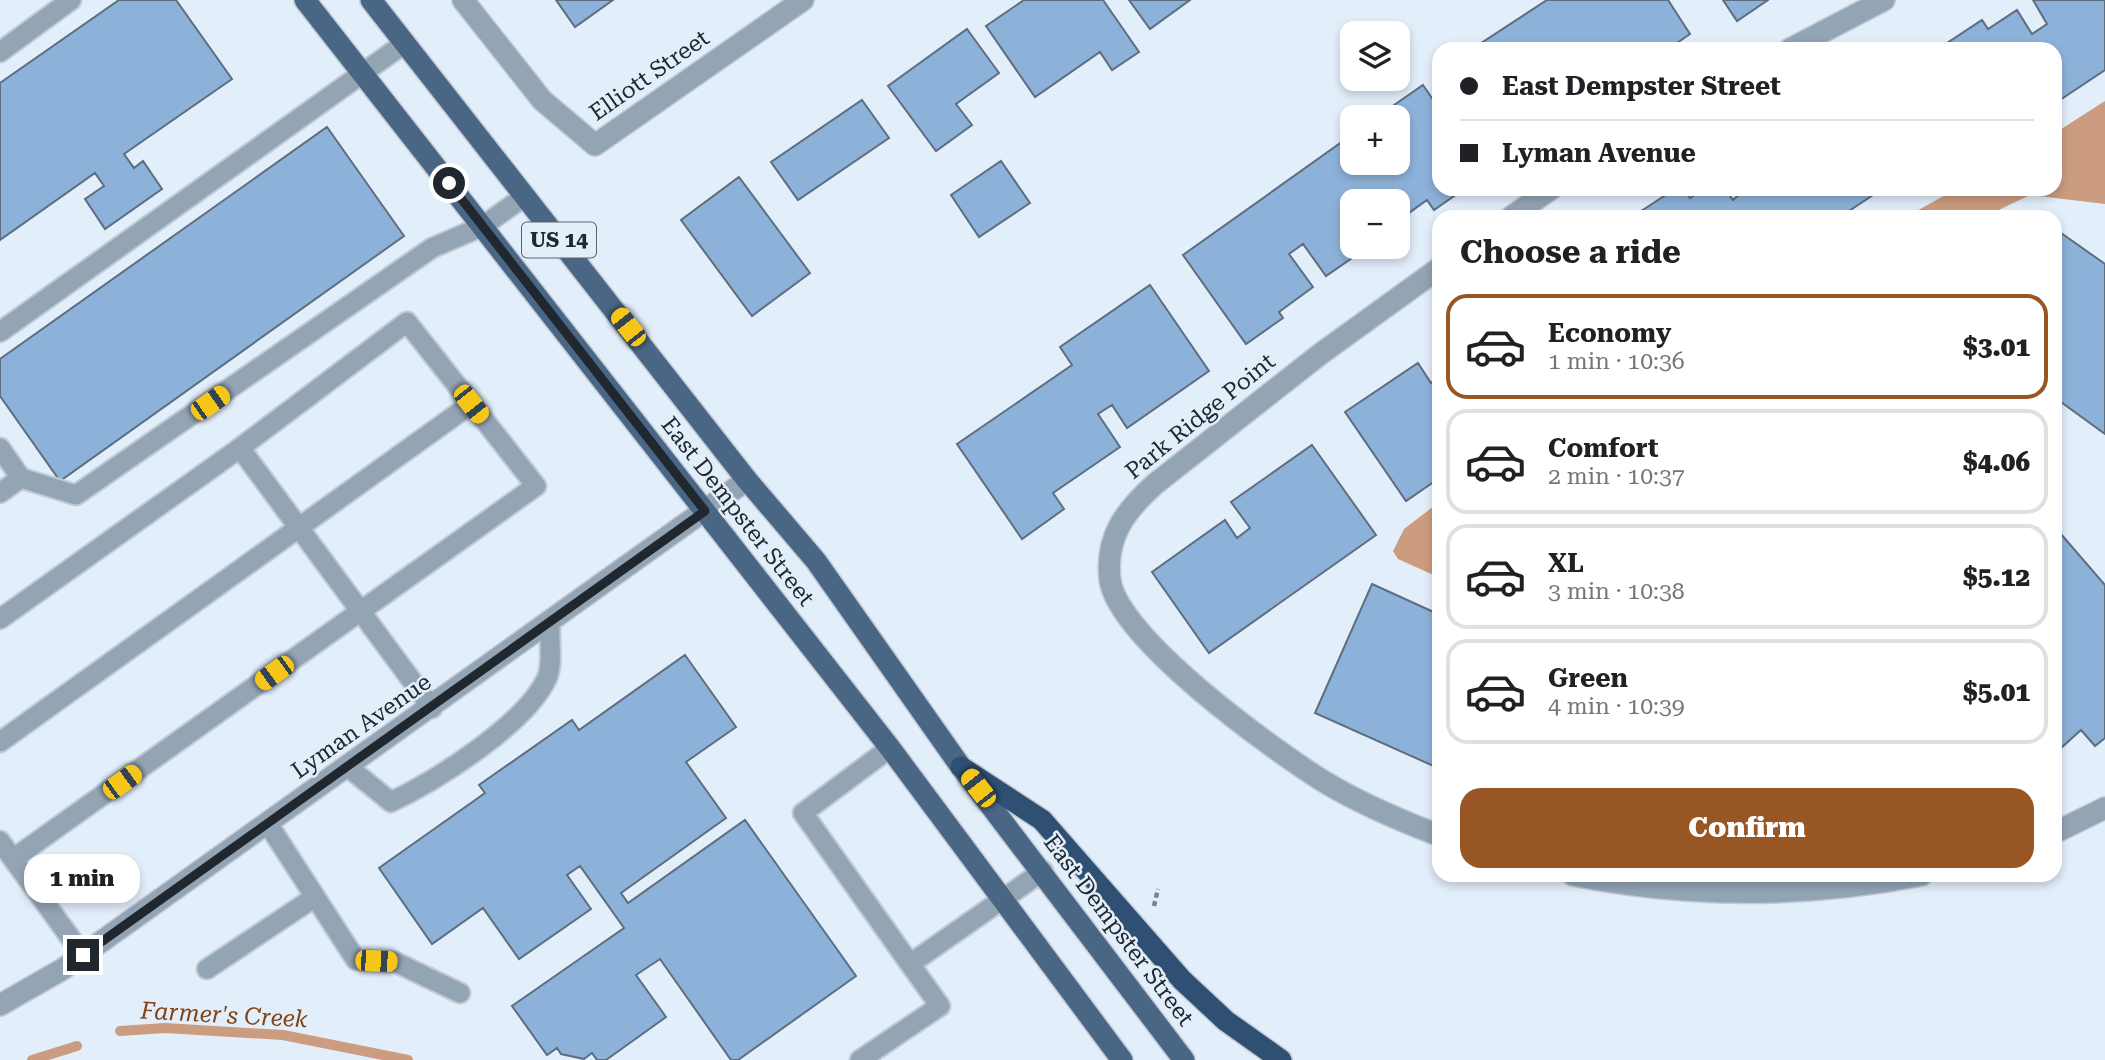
<!DOCTYPE html>
<html lang="en">
<head>
<meta charset="utf-8">
<style>
	body { margin:0; font-family:"Roboto Serif",serif; background:#f6f6f6; color:#202124; height:100vh; display:flex; flex-direction:column; font-size:26px; white-space:nowrap }
	* { box-sizing:border-box; margin:0 }
	p { font-size:23px; color:#757577 }
	.icon { flex:none; width:38px; height:38px; fill:none; stroke:currentColor; stroke-width:2; stroke-linecap:round; stroke-linejoin:round }
	.map { position:relative; flex:1; overflow:hidden }
	.sheet { position:absolute; left:1432px; top:210px; width:630px; height:672px; display:flex; flex-direction:column; background:#fff; border-radius:21px; box-shadow:0 4px 10px #0003 }
	.sheet>* { flex:none }
	.top-card { position:absolute; left:1432px; top:42px; width:630px; height:154px; border-radius:21px; box-shadow:0 4px 10px #0003; display:grid; align-content:center; height:154px; padding:0 28px; background:#fff }
	.tools { position:absolute; left:1340px; top:21px; display:grid; gap:14px }
	.tools a { display:grid; place-items:center; width:70px; height:70px; border-radius:14px; background:#fff; box-shadow:0 4px 10px #0003; font-size:35px }
	.end { position:absolute; width:32px; height:32px; margin:-16px; border:9px solid #20272e; background:#fff; box-shadow:0 0 0 4px #fff }
	.from { border-radius:50% }
	.bubble { position:absolute; height:49px; border-radius:21px; background:#fff; box-shadow:0 4px 10px #0003; font-size:23px; font-weight:800; line-height:49px; text-align:center }
	.car { position:absolute; width:21px; height:42px; margin:-21px -10px; border-radius:9px; box-shadow:0 0 5px 2px #0007; background:linear-gradient(#f5c518 24%,#345 0 40%,#f5c518 0 76%,#345 0 86%,#f5c518 0) }
	.top-card b { display:flex; align-items:center; gap:24px; height:66px; font-size:26px }
	.top-card b+b { border-top:2px solid #e0e0e0 }
	.top-card i { width:18px; height:18px; background:#202124 }
	ul { padding:0; list-style:none }
	li { display:flex; align-items:center; gap:21px; height:105px; margin:0 14px 10px; padding:0 14px; border:4px solid #e0e0e0; border-radius:21px }
	li div { flex:1 }
	li b { display:block; font-size:26px }
	li em { font-style:normal; font-weight:800 }
	li.on { border-color:#985625 }
	li>.icon { width:63px; height:63px; stroke-width:1.5 }
	h2 { padding:0 28px; font-size:32px; line-height:84px }
	.cta { display:flex; gap:14px; margin-top:auto; padding:14px 28px }
	.cta a { flex:1; height:80px; border-radius:21px; background:#985625; color:#fff; font-size:28px; font-weight:800; line-height:80px; text-align:center }
	.map>svg:first-child { display:block }
	.water { fill:#cb9c7f }
	.lines { fill:none; stroke-linecap:round; stroke-linejoin:round }
	.stream { stroke:#cb9c7f; stroke-width:10 }
	.building { fill:#8db2d9; stroke:#5d6e80; stroke-width:2 }
	.lane-casing { stroke:#c0cad6; stroke-width:23 }
	.street-casing { stroke:#c0cad6; stroke-width:24 }
	.primary-casing { stroke:#c0cad6; stroke-width:24 }
	.highway-casing { stroke:#c0cad6; stroke-width:24 }
	.path { stroke:#79828c; stroke-width:4.5; stroke-dasharray:5 3.5; stroke-linecap:butt }
	.lane { stroke:#93a4b5; stroke-width:19 }
	.street { stroke:#93a4b5; stroke-width:21 }
	.primary { stroke:#496684; stroke-width:21 }
	.highway { stroke:#2f5072; stroke-width:21 }
	.route { stroke:#20272e; stroke-width:9 }
	.labels { text-anchor:middle; stroke-width:5; stroke-linejoin:round; paint-order:stroke }
	.shield { fill:#e3eefb; stroke:#5a636c; stroke-width:2 }
	.shield-label { font-size:21px; font-weight:bold; fill:#20272e }
	.street-label { font-size:23px; fill:#20272e; stroke:#e3eefb }
	.water-label { font-size:24px; font-style:italic; fill:#814518; stroke:#e3eefb }
</style>
</head>
<body>
<div class="map">
<svg width="2105" height="1060" viewBox="0 0 2105 1060">
	<rect width="100%" height="100%" fill="#e3eefb"/>
	<!-- water -->
	<path class="water" d="M2105,101v103l-75,-9 -46,22h-78l50,-28h98l1,-56z
		M1438,503v74l-40,-18 -5,-8 11,-22z"/>
	<g class="lines">
		<!-- stream -->
		<path class="stream" d="M120,1031l45,-3 118,7 125,25
			M32,1060l45,-14"/>
	</g>
	<!-- building -->
	<path class="building" d="M119,0h57l56,79 -108,75 10,14 9,-7 19,28 -57,40 -20,-30 19,-13 -9,-13 -95,67v-157z
		M556,0h57l-38,27z
		M1024,0h79l36,52 -27,18 -12,-18 -65,45 -49,-71z
		M1129,0h61l-40,29z
		M1547,0h121l22,34 -22,15h-196z
		M1723,0h45l-31,21z
		M2105,0v70l-51,34v-55h-116l44,-29 6,9 29,-19 15,24 15,-10 -14,-24z
		M967,29l32,44 -43,31 16,21 -36,26 -48,-65z
		M1423,85l15,22v82h26l-30,21 -7,-10 -29,21v-20h-45v46h15l-42,29 -23,-32 -14,10 24,33 -34,25 4,6 -37,26 -63,-89 170,-121v29h45v-46h-21z
		M862,100l27,38 -91,62 -27,-38z
		M327,127l77,109 -344,245 -60,-85v-37z
		M1001,161l29,42 -51,34 -28,-42z
		M739,177l71,96 -58,43 -71,-96z
		M1675,189h9l6,9 14,-9h21l8,11 12,-11h137l-42,28h-208z
		M2054,228l51,36v170l-51,-37z
		M1150,285l59,86 -82,57 -15,-23 -14,9 22,33 -67,46 11,16 -42,30 -65,-95 115,-79 -12,-18z
		M1418,363l13,20 7,-5v101l-32,22 -61,-89z
		M1312,445l64,90 -167,118 -57,-81 73,-52 12,18 13,-10 -19,-26z
		M2054,526l51,59v153l-10,8 -14,-16 -20,18 -7,-7z
		M1372,584l66,30v154l-123,-55z
		M685,655l51,72 -50,35 40,56 -105,75 7,10 117,-83 111,156 -118,84h-7l-71,-101 -24,16 30,42 -60,43h-9l-5,-7 -8,6 -23,-5 -4,-6 -10,7 -35,-49 112,-78 -44,-62 -13,9 24,34 -72,50 -36,-51 -51,36 -53,-76 106,-75 -6,-8 93,-65 7,10z"/>
	<g class="lines">
		<defs>
			<path id="lane" d="M0,52l71,-52
				M0,332l405,-289
				M0,448l21,30 55,17 356,-247 51,-22 42,-30
				M0,493l21,-15
				M0,619l240,-171 192,260
				M0,742l471,-338
				M890,748l-87,65 107,151 133,-93
				M348,767l43,35c46,-22 135,-78 156,-124 6,-13 2,-38 3,-54
				M268,824l88,136 39,2 65,31
				M0,841l83,114
				M13,859l523,-373 -129,-164 -167,126
				M207,969l108,-72
				M860,1060l80,-54 -30,-42"/>
			<path id="street" d="M463,0l79,100 53,45 208,-145
				M1790,49l94,-49
				M1511,217l40,-28
				M1438,269l-119,86 -164,129c-30,27 -50,53 -45,96 8,58 162,169 213,201 36,22 76,39 115,54
				M2054,833l51,-25
				M1573,875c114,23 234,23 349,0
				M0,1005l63,-36 684,-489"/>
			<path id="primary" d="M305,0l585,748 232,312
				M371,0l376,480 69,81 145,206 223,293"/>
			<path id="highway" d="M961,767l81,53 140,160 44,41 55,39"/>
		</defs>
		<!-- lane casing -->
		<use href="#lane" class="lane-casing"/>
		<!-- street casing -->
		<use href="#street" class="street-casing"/>
		<!-- primary casing -->
		<use href="#primary" class="primary-casing"/>
		<!-- highway casing -->
		<use href="#highway" class="highway-casing"/>
		<!-- path -->
		<path class="path" d="M1154,906l4,-17"/>
		<!-- lane -->
		<use href="#lane" class="lane"/>
		<!-- street -->
		<use href="#street" class="street"/>
		<!-- primary -->
		<use href="#primary" class="primary"/>
		<!-- highway -->
		<use href="#highway" class="highway"/>
	</g>
	<g class="lines">
		<!-- route -->
		<path class="route" d="M83,955l622,-444 -256,-328"/>
	</g>
	<g class="labels">
		<!-- shield labels -->
		<rect class="shield" x="522" y="222.5" width="74" height="35" rx="5"/>
		<g class="shield-label">
			<text x="559" y="247">US 14</text>
		</g>
		<!-- street labels -->
		<g class="street-label">
			<text transform="translate(649 75) rotate(-35)" y="8">Elliott Street</text>
			<text transform="translate(1200 416) rotate(-39)" y="8">Park Ridge Point</text>
			<text transform="translate(738 511) rotate(52)" y="8">East Dempster Street</text>
			<text transform="translate(361 726) rotate(-35)" y="8">Lyman Avenue</text>
			<text transform="translate(1119 930) rotate(53)" y="8">East Dempster Street</text>
		</g>
		<!-- water labels -->
		<g class="water-label">
			<text transform="translate(224 1015) rotate(3)" y="8">Farmer's Creek</text>
		</g>
	</g>
</svg>
<div class="tools">
<a><svg class="icon" aria-label="layers" viewBox="0 0 24 24"><path d="M12 4l9 5-9 5-9-5zM3 14l9 5 9-5"/></svg></a>
<a>+</a>
<a>−</a>
</div>
<i class="end from" style="left:449px;top:183px"></i>
<i class="end" style="left:83px;top:955px"></i>
<div class="bubble" style="left:24px;top:854px;width:116px">1 min</div>
<i class="car" style="left:628px;top:327px;rotate:322deg"></i>
<i class="car" style="left:210px;top:403px;rotate:55deg"></i>
<i class="car" style="left:471px;top:404px;rotate:142deg"></i>
<i class="car" style="left:274px;top:673px;rotate:234deg"></i>
<i class="car" style="left:122px;top:782px;rotate:54deg"></i>
<i class="car" style="left:978px;top:788px;rotate:322deg"></i>
<i class="car" style="left:376px;top:961px;rotate:92deg"></i>
<div class="top-card">
<b><i class="from"></i>East Dempster Street</b>
<b><i></i>Lyman Avenue</b>
</div>
<section class="sheet">
<h2>Choose a ride</h2>
<ul>
<li class="on"><svg class="icon" aria-label="car" viewBox="0 0 24 24"><path d="M5 17H2v-5l4-1 3-4h7l3 4 3 1v5h-3M9 17h6M6 11h13"/><circle cx="7" cy="17" r="2"/><circle cx="17" cy="17" r="2"/></svg><div><b>Economy</b><p>1 min · 10:36</p></div><em>$3.01</em></li>
<li><svg class="icon" aria-label="car" viewBox="0 0 24 24"><path d="M5 17H2v-5l4-1 3-4h7l3 4 3 1v5h-3M9 17h6M6 11h13"/><circle cx="7" cy="17" r="2"/><circle cx="17" cy="17" r="2"/></svg><div><b>Comfort</b><p>2 min · 10:37</p></div><em>$4.06</em></li>
<li><svg class="icon" aria-label="car" viewBox="0 0 24 24"><path d="M5 17H2v-5l4-1 3-4h7l3 4 3 1v5h-3M9 17h6M6 11h13"/><circle cx="7" cy="17" r="2"/><circle cx="17" cy="17" r="2"/></svg><div><b>XL</b><p>3 min · 10:38</p></div><em>$5.12</em></li>
<li><svg class="icon" aria-label="car" viewBox="0 0 24 24"><path d="M5 17H2v-5l4-1 3-4h7l3 4 3 1v5h-3M9 17h6M6 11h13"/><circle cx="7" cy="17" r="2"/><circle cx="17" cy="17" r="2"/></svg><div><b>Green</b><p>4 min · 10:39</p></div><em>$5.01</em></li>
</ul>
<div class="cta"><a>Confirm</a></div>
</section>
</div>
</body>
</html>
